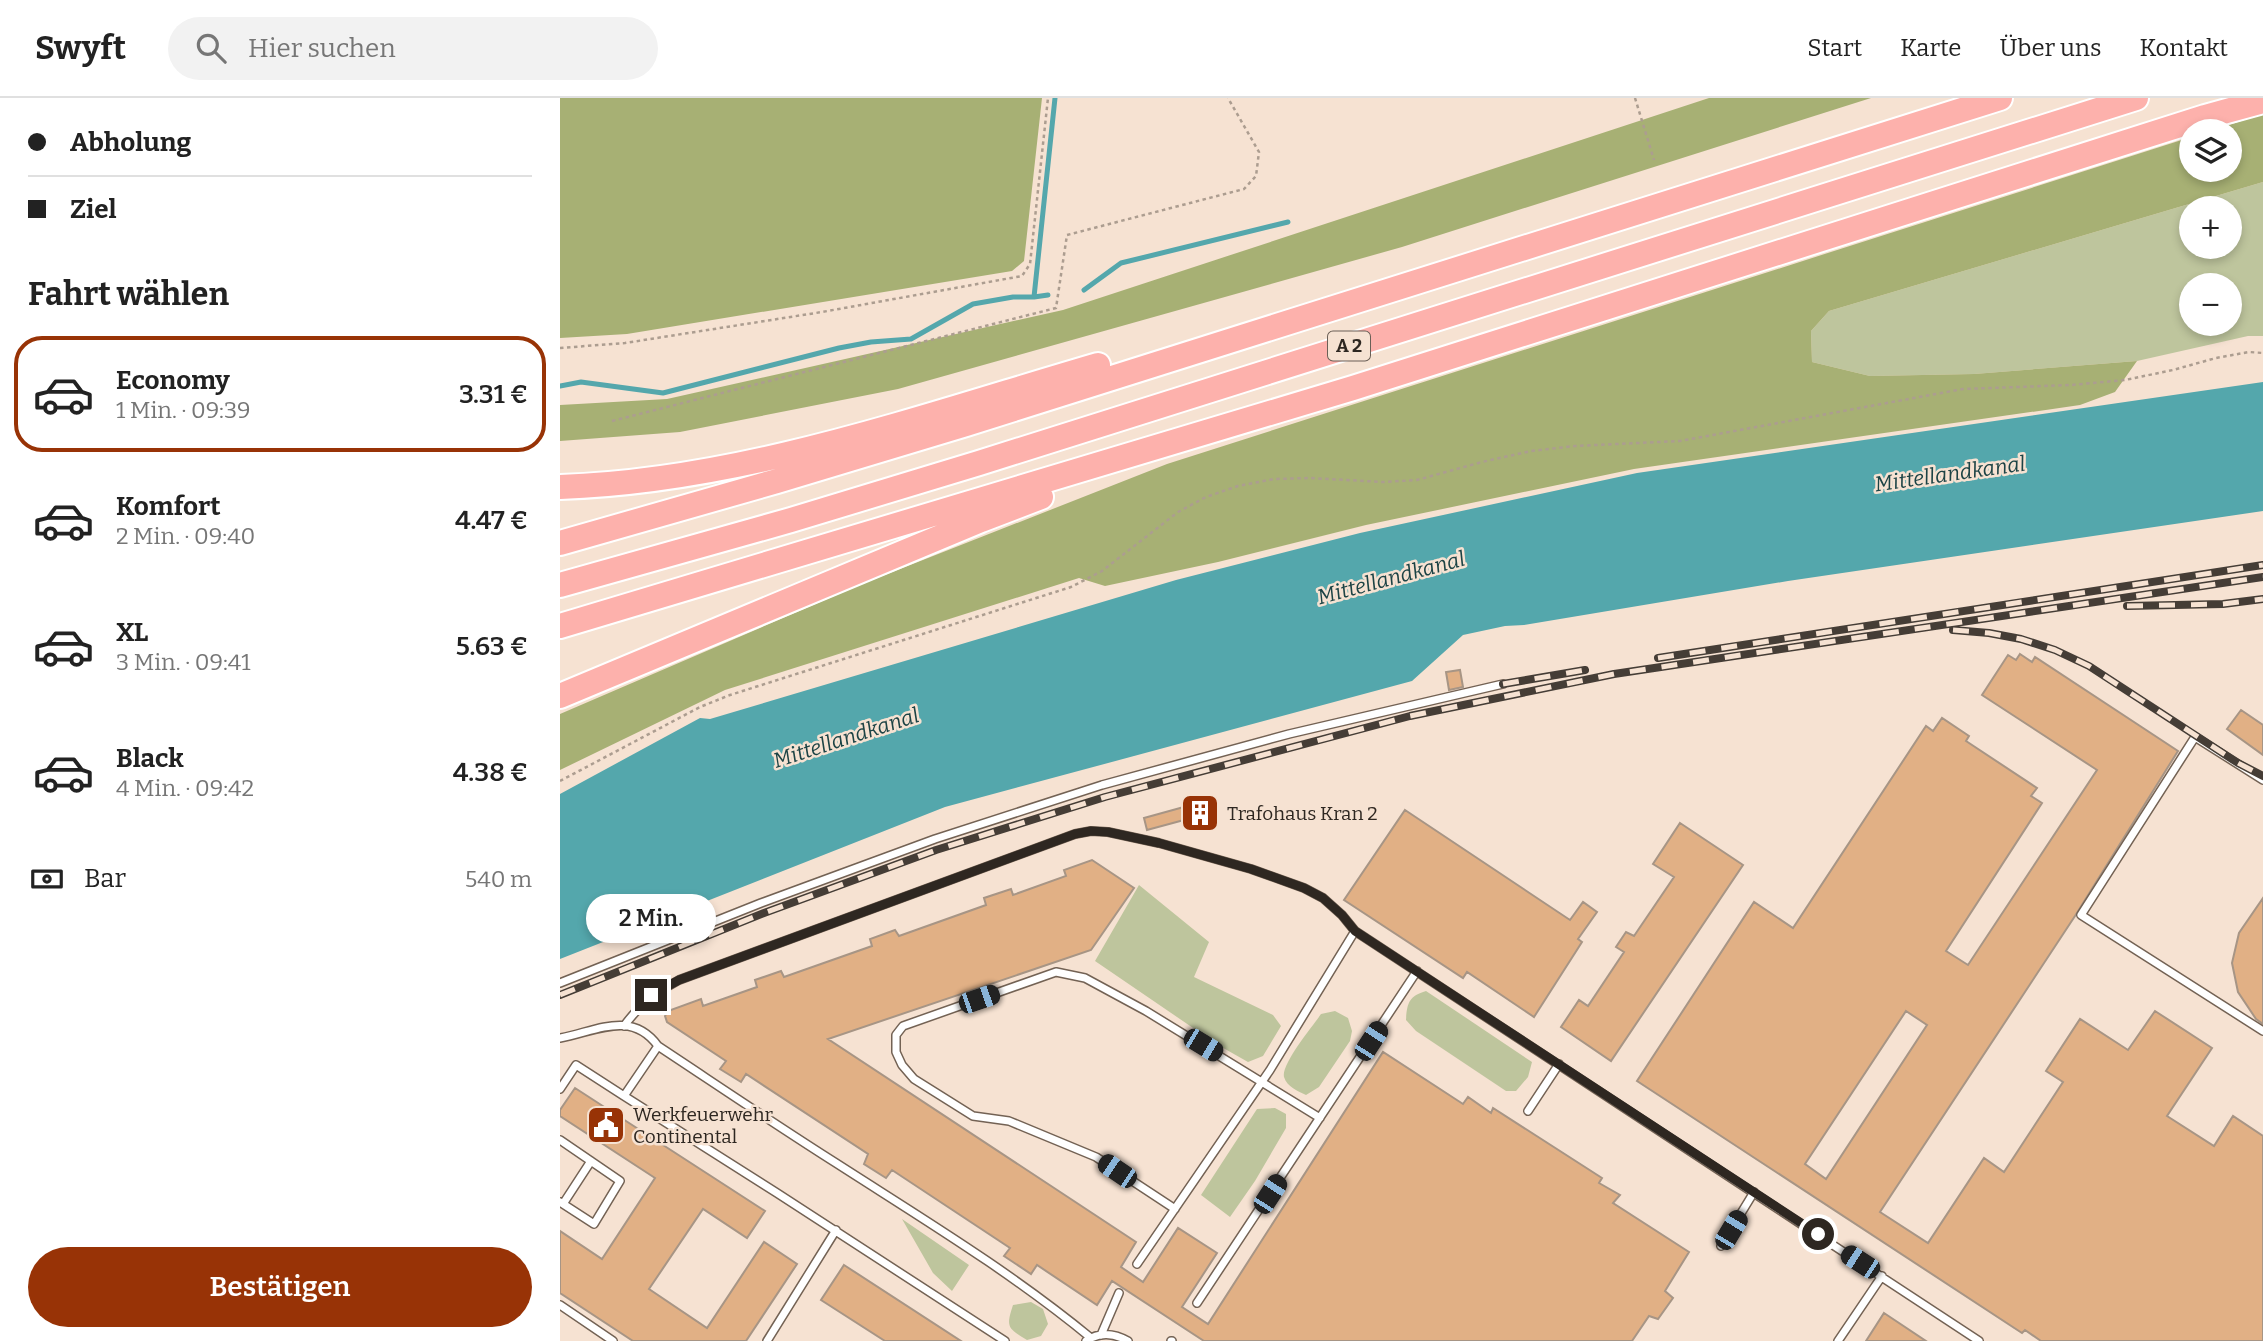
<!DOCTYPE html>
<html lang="de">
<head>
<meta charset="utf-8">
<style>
	body { margin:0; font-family:Bitter,serif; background:#f2f2f2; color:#222; height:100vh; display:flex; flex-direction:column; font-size:26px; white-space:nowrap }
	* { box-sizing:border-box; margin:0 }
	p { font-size:23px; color:#767676 }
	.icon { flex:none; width:38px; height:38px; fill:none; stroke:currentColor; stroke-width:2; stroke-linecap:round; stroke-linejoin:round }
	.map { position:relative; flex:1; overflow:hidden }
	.side { display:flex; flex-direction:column; background:#fff; width:560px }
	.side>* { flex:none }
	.guide { display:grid; align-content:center; height:154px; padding:0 28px; background:#fff }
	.tools { position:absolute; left:1619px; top:21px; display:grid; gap:14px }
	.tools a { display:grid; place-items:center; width:63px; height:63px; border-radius:50%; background:#fff; box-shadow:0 4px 10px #0003; font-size:35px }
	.end { position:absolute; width:32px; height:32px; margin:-16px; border:9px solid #2e2721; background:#fff; box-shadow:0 0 0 4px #fff }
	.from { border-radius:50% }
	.bubble { position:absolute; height:49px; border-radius:24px; background:#fff; box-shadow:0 4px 10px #0003; font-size:23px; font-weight:600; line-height:49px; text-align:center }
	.car { position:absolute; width:21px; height:42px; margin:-21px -10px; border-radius:9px; box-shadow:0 0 5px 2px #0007; background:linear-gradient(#222 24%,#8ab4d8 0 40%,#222 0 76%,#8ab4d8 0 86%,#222 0) }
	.guide b { display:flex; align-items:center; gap:24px; height:66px; font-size:26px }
	.guide b+b { border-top:2px solid #e0e0e0 }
	.guide i { width:18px; height:18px; background:#222 }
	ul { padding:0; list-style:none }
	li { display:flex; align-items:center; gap:21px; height:116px; margin:0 14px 10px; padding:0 14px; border:4px solid transparent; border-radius:28px }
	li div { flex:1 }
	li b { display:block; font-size:26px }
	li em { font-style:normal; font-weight:600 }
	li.selected { border-color:#983306 }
	li>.icon { width:63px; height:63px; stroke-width:1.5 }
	h2 { padding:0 28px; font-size:32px; line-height:84px }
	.pay { display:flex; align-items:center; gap:18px; height:77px; padding:0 28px; font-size:26px }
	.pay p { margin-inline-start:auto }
	.primary-button { display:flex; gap:14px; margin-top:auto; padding:14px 28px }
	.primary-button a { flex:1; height:80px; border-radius:42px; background:#983306; color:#fff; font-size:28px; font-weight:600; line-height:80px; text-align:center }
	header { display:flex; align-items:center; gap:42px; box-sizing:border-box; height:98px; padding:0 35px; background:#fff; border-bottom:2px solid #e0e0e0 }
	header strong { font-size:33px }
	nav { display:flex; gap:38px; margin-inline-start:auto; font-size:24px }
	.search { width:490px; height:63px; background:#f2f2f2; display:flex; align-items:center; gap:18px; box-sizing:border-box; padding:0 24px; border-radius:38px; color:#767676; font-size:26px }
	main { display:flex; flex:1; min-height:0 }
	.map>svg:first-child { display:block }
	.green { fill:#bec59d; fill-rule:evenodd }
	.forest { fill:#a7b074 }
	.water { fill:#54a7ac }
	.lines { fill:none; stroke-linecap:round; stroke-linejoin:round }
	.stream { stroke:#54a7ac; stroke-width:5 }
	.building { fill:#e1b085; stroke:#a79585; stroke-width:2; fill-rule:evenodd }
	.service-casing { stroke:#736254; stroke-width:10 }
	.motorway-casing { stroke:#fff; stroke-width:28 }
	.path { stroke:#ac9d90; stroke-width:2.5; stroke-dasharray:3.5 3.5; stroke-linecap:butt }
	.service { stroke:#fff; stroke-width:7 }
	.motorway { stroke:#fdb1ac; stroke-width:24 }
	.rail-casing { stroke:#453d36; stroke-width:8 }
	.rail { stroke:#f6e2d2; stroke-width:5; stroke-dasharray:16; stroke-linecap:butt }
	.route { stroke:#2e2721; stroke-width:9 }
	.labels { text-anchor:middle; stroke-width:5; stroke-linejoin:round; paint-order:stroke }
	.shield { fill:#f6e2d2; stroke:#6a5f56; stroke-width:2 }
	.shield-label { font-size:18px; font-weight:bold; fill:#2e2721 }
	.poi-label { font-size:19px; fill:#2e2721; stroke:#f6e2d2; text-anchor:start }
	.water-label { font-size:21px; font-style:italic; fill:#1c4345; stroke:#f6e2d2 }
</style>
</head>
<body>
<header>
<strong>Swyft</strong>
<div class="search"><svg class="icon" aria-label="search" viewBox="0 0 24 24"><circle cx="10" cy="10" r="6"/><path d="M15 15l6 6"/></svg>Hier suchen</div>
<nav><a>Start</a><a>Karte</a><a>Über uns</a><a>Kontakt</a></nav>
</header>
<main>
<section class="side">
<div class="guide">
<b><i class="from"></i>Abholung</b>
<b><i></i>Ziel</b>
</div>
<h2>Fahrt wählen</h2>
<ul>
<li class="selected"><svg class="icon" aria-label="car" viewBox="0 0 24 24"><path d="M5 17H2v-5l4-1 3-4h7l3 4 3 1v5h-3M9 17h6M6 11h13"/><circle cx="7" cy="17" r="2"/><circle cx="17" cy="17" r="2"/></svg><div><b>Economy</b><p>1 Min. · 09:39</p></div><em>3.31 €</em></li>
<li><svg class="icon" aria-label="car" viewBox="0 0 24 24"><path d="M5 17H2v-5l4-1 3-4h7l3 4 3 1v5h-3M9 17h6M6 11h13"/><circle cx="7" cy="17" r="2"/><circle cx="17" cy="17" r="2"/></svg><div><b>Komfort</b><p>2 Min. · 09:40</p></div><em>4.47 €</em></li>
<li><svg class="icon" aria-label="car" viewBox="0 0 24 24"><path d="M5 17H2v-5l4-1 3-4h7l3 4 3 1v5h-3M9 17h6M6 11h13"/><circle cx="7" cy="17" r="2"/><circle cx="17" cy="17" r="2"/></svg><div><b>XL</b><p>3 Min. · 09:41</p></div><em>5.63 €</em></li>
<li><svg class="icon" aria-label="car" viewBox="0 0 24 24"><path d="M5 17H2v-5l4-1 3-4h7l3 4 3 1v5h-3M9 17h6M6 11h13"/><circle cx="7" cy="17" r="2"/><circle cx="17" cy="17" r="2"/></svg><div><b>Black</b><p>4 Min. · 09:42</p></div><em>4.38 €</em></li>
</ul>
<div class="pay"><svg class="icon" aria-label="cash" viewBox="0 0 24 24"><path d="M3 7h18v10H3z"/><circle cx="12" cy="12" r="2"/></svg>Bar<p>540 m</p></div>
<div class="primary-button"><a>Bestätigen</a></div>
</section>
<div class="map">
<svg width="1703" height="1243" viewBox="0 0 1703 1243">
	<rect width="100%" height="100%" fill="#f6e2d2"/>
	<!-- green -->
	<path class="green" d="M1703,84v154h-15l-111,25 -163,13 -104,2 -58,-14 -1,-31 18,-20zM1631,110h39v39h-39zM1631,187h39v39h-39z
		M579,787l70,57 -15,35 79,38 8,11 -18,30 -15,6 -30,-17 -123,-84z
		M866,893l106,71 -4,15 -12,14h-10l-90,-60 -10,-11c1,-17 3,-24 20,-29z
		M775,913l13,7 4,13 -2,10 -31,46 -13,8c-8,-4 -19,-8 -22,-18 -3,-13 29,-51 37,-63z
		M715,1010l11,6v14l-31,53 -25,36 -29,-22 56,-86z
		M342,1121l67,46 -17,26 -19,-18z
		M471,1204l12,7 5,15 -7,12 -14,4c-20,-12 -21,-13 -14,-35z"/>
	<!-- forest -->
	<path class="forest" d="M0,0h482l-18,163 -12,10 -385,63 -67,4z
		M1149,0h162l-469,149 -504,142 -218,43 -120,9v-36l107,-6 396,-89z
		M1703,16v68l-434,129 -18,20 1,31 58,14 104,-2 163,-13 -22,31 -35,13 -446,64 -268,56 -148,37 -113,24 -26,-8 -354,112 -165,80v-56l302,-130 305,-120 1024,-327v33h39v-39h-20z"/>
	<!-- water -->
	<path class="water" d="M1703,284v129l-475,70 -264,44 -19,1 -42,9 -51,46 -467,126 -385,152v-165l140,-76 10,1 466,-139 184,-47 277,-60z"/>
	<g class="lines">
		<!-- stream -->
		<path class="stream" d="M524,192l37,-27 167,-41
			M474,199l14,-2
			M0,288l21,-4 82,11 176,-45 32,-6 40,-3 62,-35 40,-7h21l21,-199"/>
	</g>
	<!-- building -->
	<path class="building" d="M1460,556l12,8 3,-5 143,94 -103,165 -195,296 48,31 56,-85 20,14 59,-90 -17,-11 34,-52 48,31 27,-39 57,37 -45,68 47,30 19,-30 30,20v205h-222l-16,-11 -3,3 -385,-252 117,-179 39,26 133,-202 7,5 9,-13 27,18 -3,5 71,47 -6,8 11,7 -96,148 22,14 129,-195 -115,-75 26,-40 8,5zM1346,913l21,14 -101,154 -21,-15z
		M900,572l3,17 -14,3 -3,-18z
		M1681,612l22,15v30l-36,-26z
		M631,707l4,12 -48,13 -3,-12z
		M845,712l165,110 13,-18 14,10 -19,27 4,3 -48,75 -67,-45 -4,6 -119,-78z
		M1120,725l63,42 -132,196 -50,-34 18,-27 9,6 36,-54 -8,-5 10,-15 8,4 40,-59 -21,-13z
		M532,762l42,28 -43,62 -263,89 308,203 -15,25 22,15 35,-54 39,25 -35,54 26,17 175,-272 80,52 5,-7 23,16 2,-5 109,70 -3,5 21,12 -7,8 76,49 -24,39 8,7 -15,21 -9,-3 -17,25h-428l-92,-60 -15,24 -60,-40 -6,9 -27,-18 6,-8 -118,-78 -6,8 -22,-14 4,-10 -122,-80 -5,8 -21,-13 6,-8 -59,-39 -2,-6 3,-5 33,-12 2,7 54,-19 -2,-7 26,-9 3,6 88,-31 -2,-7 25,-9 4,6 87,-31 -2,-7 27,-9 2,6 53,-19 -2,-6z
		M1703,800v126l-7,-5 -18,-27 -6,-29 7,-30z
		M15,990l190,123 -18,27 -44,-29 -54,80 58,39 57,-86 33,22 -51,77h-113l-73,-48v-62l42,28 53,-81 -95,-62v-6z
		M284,1167l117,76h-76l-64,-41z
		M1324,1215l42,28h-60z"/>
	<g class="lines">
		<defs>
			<path id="service" d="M1703,682l-68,-43 -114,178 182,116
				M0,885l201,-80 174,-64 167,-54 187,-51 214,-50
				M64,928c17,-23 30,-32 55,-46l396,-146 16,-3 17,1 51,11 92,26 53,19 19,10 19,17 13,16
				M0,940c35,-6 71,-29 98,8
				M0,991l16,-24 48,31
				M968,1013l31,-47
				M0,1042l60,41 -26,43 -34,-22
				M3,1106l28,-43
				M615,1111l-79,-52 -87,-36 -36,-5 -59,-37 -12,-14 -6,-13v-17l7,-9 153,-54 29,6 61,33 174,107
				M1161,1148l33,-54
				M577,1166l133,-194 85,-139 624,410
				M637,1205l220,-332
				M0,1207l53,36
				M541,1237l18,-42
				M207,1243l69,-111
				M445,1243l-228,-148 -153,-97 34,-50c59,39 118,79 178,117 87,56 175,109 255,175
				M526,1243c13,-9 28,-8 42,0
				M611,1243h1
				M1278,1243l44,-65"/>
			<path id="motorway" d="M0,389c183,-6 363,-71 538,-122
				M0,445l217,-62 189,-57 1034,-326
				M0,487l231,-65 188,-57 1157,-365
				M0,528l793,-238 852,-271 58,-16
				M0,598l421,-176 60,-23"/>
		</defs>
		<!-- service casing -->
		<use href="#service" class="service-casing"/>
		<!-- motorway casing -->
		<use href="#motorway" class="motorway-casing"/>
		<!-- path -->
		<path class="path" d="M1075,0l19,62
			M0,250l65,-5 197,-31 200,-36 8,-12 18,-166
			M52,323l444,-113 11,-73 177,-46 12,-13 3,-24 -31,-54
			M0,683l140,-74 30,-12 341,-108 31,-16 76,-59 28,-15 32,-11 36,-7 36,-1 73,4 34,-2 65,-18 49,-11 44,-5 105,-5 283,-52 108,-4 54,-5 48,-10 43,-12 33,-6 14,1"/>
		<!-- service -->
		<use href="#service" class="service"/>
		<!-- motorway -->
		<use href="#motorway" class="motorway"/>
		<defs>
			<path id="rail" d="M1567,508l96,-2 40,-5
				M1393,532l36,3 32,6 34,11 34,16 149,97 25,13
				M1098,560l605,-93
				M943,586l82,-14
				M0,897l204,-82 172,-63 169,-53 305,-81 204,-42 649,-97"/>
		</defs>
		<!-- rail casing -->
		<use href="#rail" class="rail-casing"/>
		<!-- rail -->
		<use href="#rail" class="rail"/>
	</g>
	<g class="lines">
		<!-- route -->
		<path class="route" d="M91,897l28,-15 396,-146 16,-3 17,1 51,11 92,26 53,19 19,10 19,17 13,16 463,303"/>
	</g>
	<!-- icons -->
	<defs>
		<symbol id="building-square" viewBox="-11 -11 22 22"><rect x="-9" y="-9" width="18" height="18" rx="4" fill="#983306" stroke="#f6e2d2"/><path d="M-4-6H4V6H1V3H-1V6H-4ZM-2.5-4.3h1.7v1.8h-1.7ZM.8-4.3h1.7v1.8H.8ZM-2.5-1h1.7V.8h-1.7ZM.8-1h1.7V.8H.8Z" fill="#fff"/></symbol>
		<symbol id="civic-square" viewBox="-11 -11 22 22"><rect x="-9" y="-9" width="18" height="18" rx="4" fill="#983306" stroke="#f6e2d2"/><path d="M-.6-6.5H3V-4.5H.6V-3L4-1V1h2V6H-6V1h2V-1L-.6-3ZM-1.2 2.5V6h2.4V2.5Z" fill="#fff"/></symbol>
	</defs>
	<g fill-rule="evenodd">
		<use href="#building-square" x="618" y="693" width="44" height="44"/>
		<use href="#civic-square" x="24" y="1005" width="44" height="44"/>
	</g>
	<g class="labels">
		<!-- shield labels -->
		<rect class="shield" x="768" y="233.5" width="42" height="29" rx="5"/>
		<g class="shield-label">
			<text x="789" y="254">A 2</text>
		</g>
		<!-- poi labels -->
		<g class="poi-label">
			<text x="667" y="722">Trafohaus Kran 2</text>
			<text x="73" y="1023">Werkfeuerwehr<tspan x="73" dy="22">Continental</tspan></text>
		</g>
		<!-- water labels -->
		<g class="water-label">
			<text transform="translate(1390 376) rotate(-8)" y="7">Mittellandkanal</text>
			<text transform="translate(831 480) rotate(-15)" y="7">Mittellandkanal</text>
			<text transform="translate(286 640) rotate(-18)" y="7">Mittellandkanal</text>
		</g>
	</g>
</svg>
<div class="tools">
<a><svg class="icon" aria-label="layers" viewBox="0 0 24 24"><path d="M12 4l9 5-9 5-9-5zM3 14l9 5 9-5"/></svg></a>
<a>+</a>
<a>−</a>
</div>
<i class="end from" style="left:1258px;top:1136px"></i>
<i class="end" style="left:91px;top:897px"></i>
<div class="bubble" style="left:26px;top:796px;width:130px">2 Min.</div>
<i class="car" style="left:419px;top:901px;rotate:71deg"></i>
<i class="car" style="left:811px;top:943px;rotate:33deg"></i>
<i class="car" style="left:643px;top:947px;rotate:121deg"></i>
<i class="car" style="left:557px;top:1073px;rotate:304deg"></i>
<i class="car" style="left:710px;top:1096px;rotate:33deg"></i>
<i class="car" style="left:1171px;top:1132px;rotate:31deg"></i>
<i class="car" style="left:1300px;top:1164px;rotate:303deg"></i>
</div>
</main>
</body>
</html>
